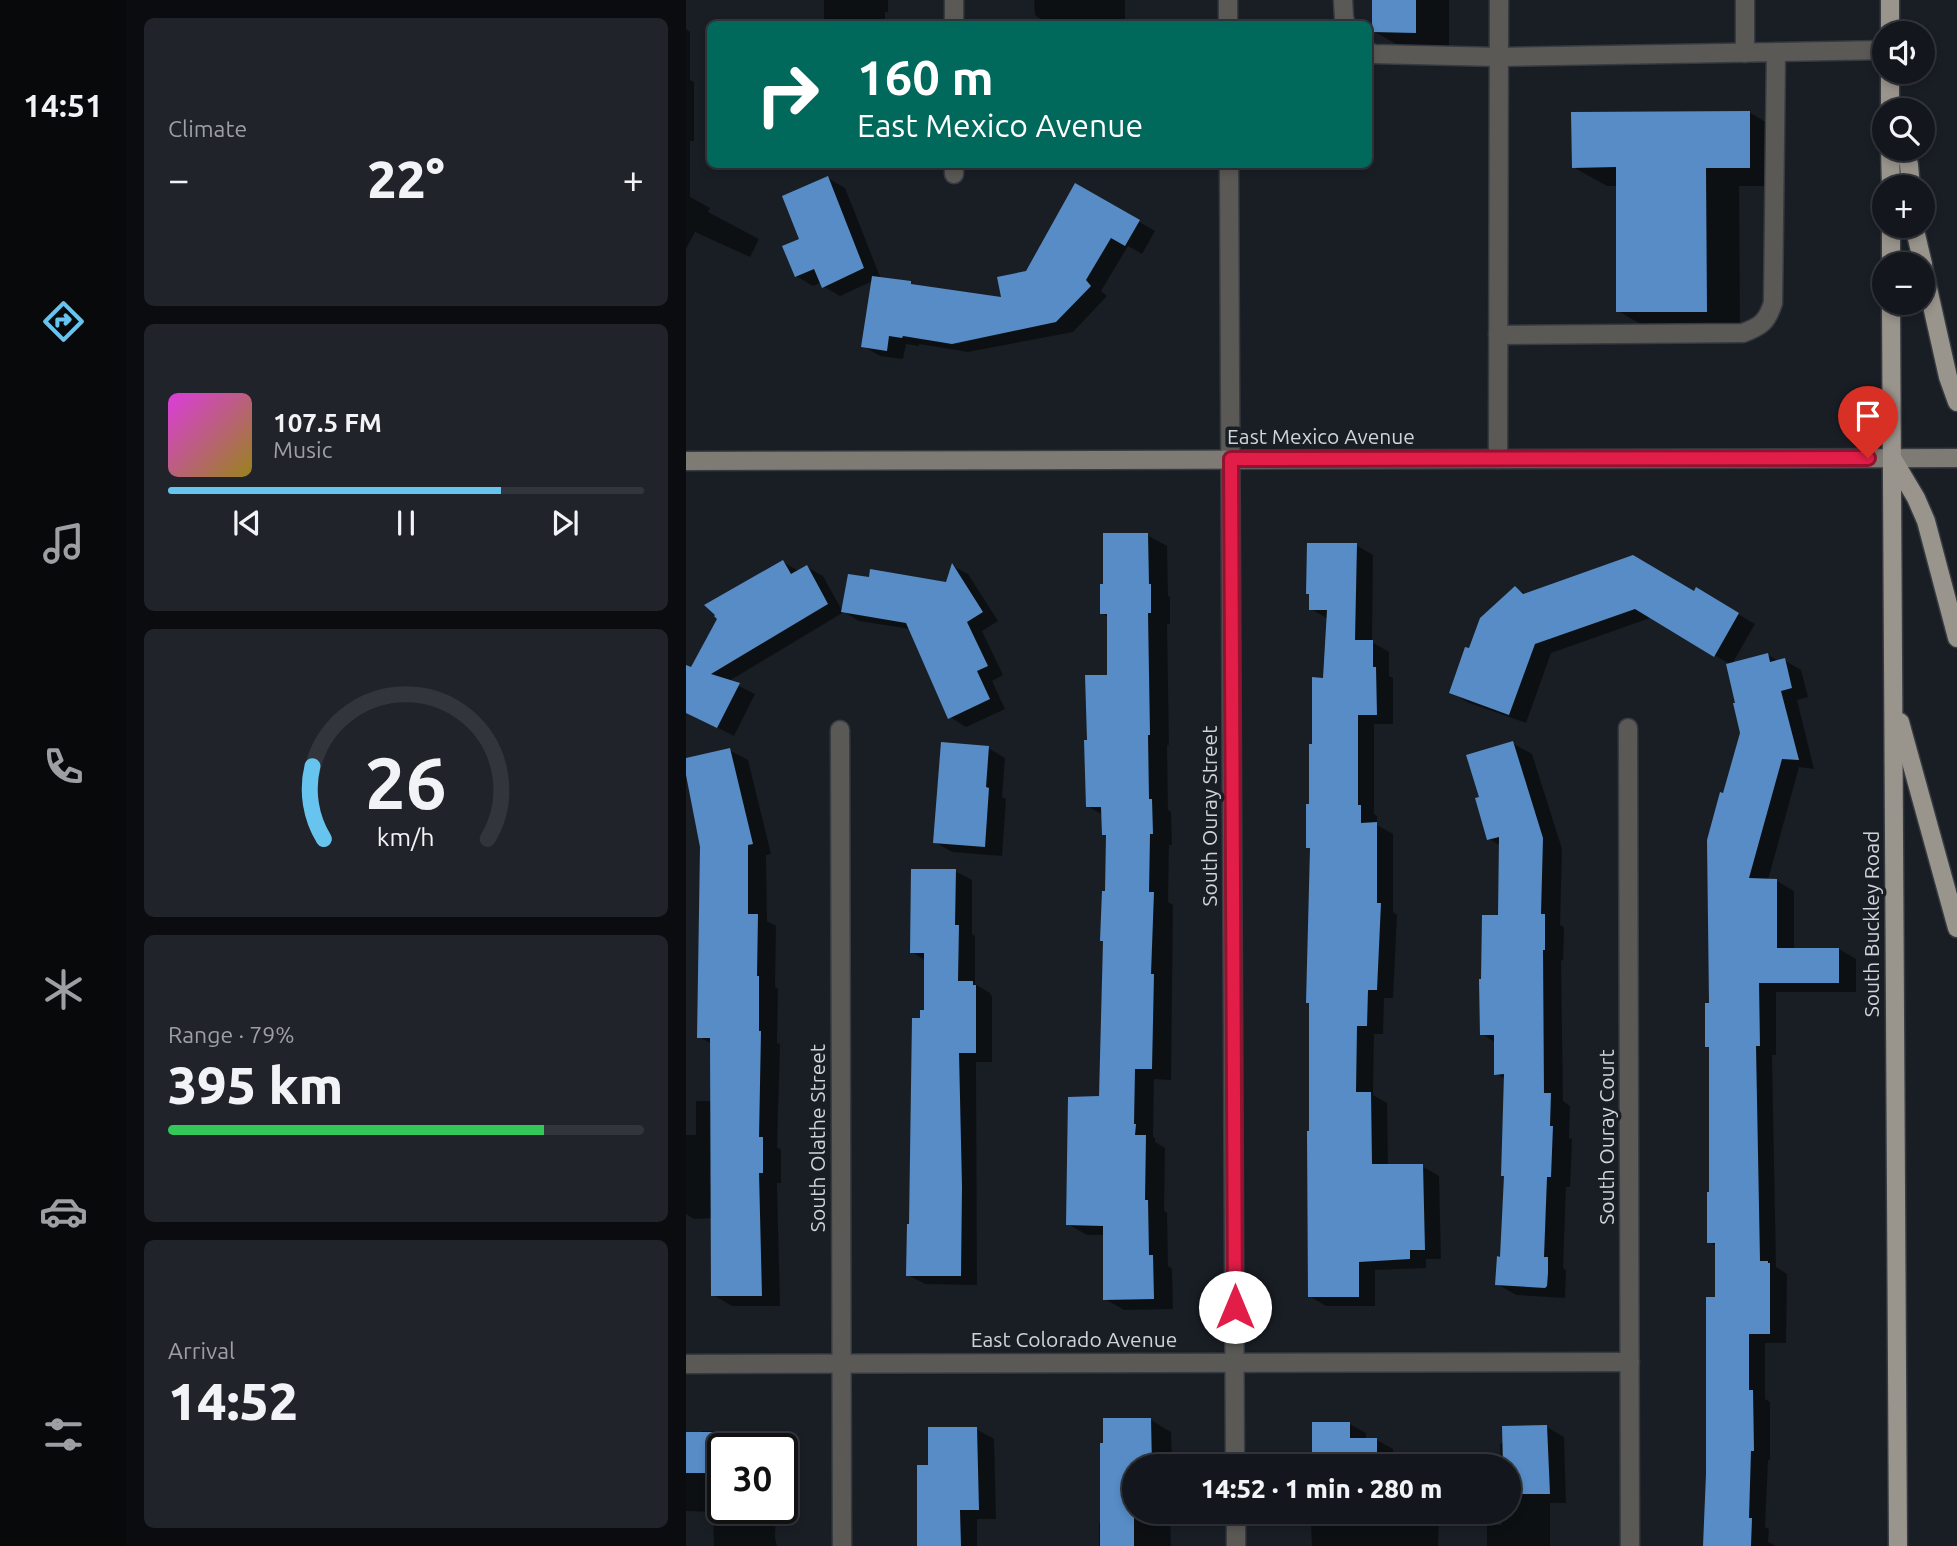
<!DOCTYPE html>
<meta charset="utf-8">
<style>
:root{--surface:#13161c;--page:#202329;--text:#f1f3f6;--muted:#9d9fa3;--line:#32353b;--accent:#67c4ef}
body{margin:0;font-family:Ubuntu,sans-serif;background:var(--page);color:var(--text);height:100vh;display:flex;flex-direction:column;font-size:26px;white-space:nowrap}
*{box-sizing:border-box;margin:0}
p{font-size:23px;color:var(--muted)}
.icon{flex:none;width:38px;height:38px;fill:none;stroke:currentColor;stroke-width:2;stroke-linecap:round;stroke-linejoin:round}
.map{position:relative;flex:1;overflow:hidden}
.sheet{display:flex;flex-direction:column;gap:18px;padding:18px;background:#0a0c0f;width:560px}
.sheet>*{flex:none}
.top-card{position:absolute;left:21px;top:21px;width:665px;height:147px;border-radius:10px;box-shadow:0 4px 10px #0003,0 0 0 2px var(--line);background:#00695c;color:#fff;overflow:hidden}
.controls{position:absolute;left:1186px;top:21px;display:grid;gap:14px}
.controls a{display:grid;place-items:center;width:63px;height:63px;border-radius:50%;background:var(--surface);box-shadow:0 4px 10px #0003,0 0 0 2px var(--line);font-size:35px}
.speed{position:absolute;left:21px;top:1433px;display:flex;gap:14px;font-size:35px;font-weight:700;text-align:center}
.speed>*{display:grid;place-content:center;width:91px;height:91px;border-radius:50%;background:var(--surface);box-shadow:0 4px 10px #0003,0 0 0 2px var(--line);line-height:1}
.speed .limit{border:4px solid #111;border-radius:10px;background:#fff;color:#111}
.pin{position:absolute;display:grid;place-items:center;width:60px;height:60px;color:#fff;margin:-72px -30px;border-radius:50% 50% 50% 0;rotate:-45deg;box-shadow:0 0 7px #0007}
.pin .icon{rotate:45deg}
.me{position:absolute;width:77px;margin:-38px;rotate:0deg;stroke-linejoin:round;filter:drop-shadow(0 0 5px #0008)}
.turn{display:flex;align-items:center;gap:24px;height:147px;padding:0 35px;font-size:32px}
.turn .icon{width:91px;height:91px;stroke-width:2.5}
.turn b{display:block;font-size:49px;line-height:60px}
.big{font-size:52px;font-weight:800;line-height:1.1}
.sheet .tile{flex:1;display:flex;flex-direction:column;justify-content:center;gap:10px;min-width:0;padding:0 24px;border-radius:10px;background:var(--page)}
.sheet .dial{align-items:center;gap:0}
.dial svg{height:182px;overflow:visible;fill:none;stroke:var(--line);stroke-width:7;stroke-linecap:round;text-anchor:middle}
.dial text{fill:var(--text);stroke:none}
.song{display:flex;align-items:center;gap:21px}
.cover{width:84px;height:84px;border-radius:10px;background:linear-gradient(135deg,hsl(300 70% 55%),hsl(50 70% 35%))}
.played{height:7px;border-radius:4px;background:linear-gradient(90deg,var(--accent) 70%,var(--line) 70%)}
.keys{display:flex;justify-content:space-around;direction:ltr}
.heat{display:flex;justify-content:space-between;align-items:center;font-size:38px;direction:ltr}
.charge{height:10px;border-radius:5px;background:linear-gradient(90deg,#34c759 79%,var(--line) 0)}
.trip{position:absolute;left:436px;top:1454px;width:399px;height:70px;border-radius:35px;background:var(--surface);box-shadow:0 4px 10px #0003,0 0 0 2px var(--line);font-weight:800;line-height:70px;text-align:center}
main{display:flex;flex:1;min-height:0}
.tabs{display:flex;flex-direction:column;width:126px;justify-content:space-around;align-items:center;background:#08090b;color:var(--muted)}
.tabs .icon{width:49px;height:49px}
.tabs .active{color:var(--accent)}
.tabs b{font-size:32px;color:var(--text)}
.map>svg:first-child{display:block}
.shadow{fill:#0007}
.building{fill:#578cc6}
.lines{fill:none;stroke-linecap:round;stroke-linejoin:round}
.lane-casing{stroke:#363b42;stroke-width:21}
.street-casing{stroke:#363b42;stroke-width:21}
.secondary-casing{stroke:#363b42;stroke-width:21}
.primary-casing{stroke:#363b42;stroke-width:21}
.lane{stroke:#5b5955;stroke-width:18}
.street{stroke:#5b5955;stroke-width:18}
.secondary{stroke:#7e7a74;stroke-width:18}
.primary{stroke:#99948c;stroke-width:18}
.route-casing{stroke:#92132f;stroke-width:18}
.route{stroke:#e11d48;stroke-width:12}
.labels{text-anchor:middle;stroke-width:7;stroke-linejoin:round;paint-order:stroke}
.street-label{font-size:21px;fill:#d0d4d9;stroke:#191e25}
</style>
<main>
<nav class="tabs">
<b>14:51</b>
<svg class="icon active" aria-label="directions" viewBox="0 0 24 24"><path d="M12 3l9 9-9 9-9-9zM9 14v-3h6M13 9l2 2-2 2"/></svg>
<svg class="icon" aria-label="music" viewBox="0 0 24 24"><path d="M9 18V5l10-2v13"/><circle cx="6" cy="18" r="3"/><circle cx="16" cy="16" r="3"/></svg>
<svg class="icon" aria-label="phone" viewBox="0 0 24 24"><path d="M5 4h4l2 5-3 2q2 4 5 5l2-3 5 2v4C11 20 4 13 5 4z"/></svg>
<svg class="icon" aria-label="climate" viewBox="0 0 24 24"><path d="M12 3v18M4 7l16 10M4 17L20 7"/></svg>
<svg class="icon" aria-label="car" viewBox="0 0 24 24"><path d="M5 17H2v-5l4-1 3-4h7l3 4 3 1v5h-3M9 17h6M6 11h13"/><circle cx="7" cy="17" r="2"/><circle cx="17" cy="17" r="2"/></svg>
<svg class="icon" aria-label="filters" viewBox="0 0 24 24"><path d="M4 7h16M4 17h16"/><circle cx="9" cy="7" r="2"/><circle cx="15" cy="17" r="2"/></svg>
</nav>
<section class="sheet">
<div class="tile"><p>Climate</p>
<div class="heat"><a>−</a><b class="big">22°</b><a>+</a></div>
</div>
<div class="tile">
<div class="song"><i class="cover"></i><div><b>107.5 FM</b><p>Music</p></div></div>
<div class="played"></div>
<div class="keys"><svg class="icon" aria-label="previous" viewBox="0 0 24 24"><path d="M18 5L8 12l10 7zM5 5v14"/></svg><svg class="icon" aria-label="pause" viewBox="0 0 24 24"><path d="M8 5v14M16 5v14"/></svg><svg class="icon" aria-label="next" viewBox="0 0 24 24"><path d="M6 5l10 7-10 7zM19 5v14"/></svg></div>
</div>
<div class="tile dial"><svg viewBox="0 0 100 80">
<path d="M14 69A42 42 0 1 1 86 69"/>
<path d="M14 69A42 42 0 0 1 9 37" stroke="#67c4ef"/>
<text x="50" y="56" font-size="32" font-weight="700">26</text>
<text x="50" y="72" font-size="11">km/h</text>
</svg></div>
<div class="tile"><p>Range · 79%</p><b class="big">395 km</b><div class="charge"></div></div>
<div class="tile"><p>Arrival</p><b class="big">14:52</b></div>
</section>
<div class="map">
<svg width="1271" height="1546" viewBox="0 0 1271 1546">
<rect width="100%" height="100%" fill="#191e25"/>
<g class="shadow">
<path d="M138 0H202V12H199V24H138Z"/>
<path d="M348 0H439V21L423 22V24H361L349 15Z"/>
<path d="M687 0H763V51L721 50 687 31Z"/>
<path d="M0 29 4 32V80L8 82V141H4V197L24 208 22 212 73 239 64 257 9 232 0 249Z"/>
<path d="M1063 112 1096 132V186H1053L1054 330H965L932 311 931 186H921L887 167Z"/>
<path d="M142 178 159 188 195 279 224 283 230 286 317 299 341 273 390 185 469 231 456 254 442 246 415 291 421 296 387 332 282 352 233 344V346L220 344 217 359 194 356 177 346 187 281 154 296 137 286 136 282 127 286 110 276 116 240Z"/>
<path d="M461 535 481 546 482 596 484 597V624H481L483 745H481L482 810 485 812 486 845H483L482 902 487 905 485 1080 468 1079 467 1137 469 1138V1142L479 1148 478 1211 481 1213 482 1266 486 1269 487 1309 438 1310 419 1299V1235H401L382 1224 415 1098 422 837 417 834V815L401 806 402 742 423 677 422 617 416 613Z"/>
<path d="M670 545 687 555 686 642 703 652V676L707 678V724H688V814L691 816V825L707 834V912L711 915 707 998H698L697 1034H688L687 1095 701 1103 702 1166H736L753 1176 755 1259H740V1268L689 1270V1306H640L623 1296 626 849 622 847 639 679 642 619 625 609Z"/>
<path d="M97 562 113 571 121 567 137 576 157 612 261 584 267 566 282 574 312 621 296 631 317 675 306 681 319 709 280 727 264 717 224 629 173 621 158 612 43 681 69 694 48 736 0 712V682Z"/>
<path d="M829 588 840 594 1009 593 1011 590 1069 624 1046 664 1082 655 1092 661 1098 660 1115 670 1122 697 1111 700 1128 769 1113 767 1082 880 1091 881 1108 891V949H1153L1170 959V992H1090V1055H1086L1090 1267 1101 1274 1100 1343H1079V1399L1084 1402V1460H1082L1079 1527 1083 1529 1082 1542 1090 1546H1019L1030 1299V1246L1023 1242 1025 1193V1048L1021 1046 1038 795 1056 733 1052 704 1042 663 987 631 967 617 865 653 840 723 781 702 765 692 784 650Z"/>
<path d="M826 743 846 754 876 849 874 925 878 927 877 961 875 960 877 1101 884 1106 883 1138 886 1139 884 1187H880L877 1268 880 1270 879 1298 830 1295 811 1284 815 1259 819 1176 820 1079 810 1074V1043L796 1034 814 917 815 846 803 839 796 798Z"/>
<path d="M302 748 319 758 316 797 320 799 316 856 266 852 249 842Z"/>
<path d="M43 750 62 760 85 854 80 855 81 921 90 926 89 987 92 989 91 1043 94 1044 91 1147 95 1150V1183H91L94 1306H46L27 1295 26 1218 8 1219 0 1214V1135H10V1101H26V1044L13 1037 16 847 0 768V760Z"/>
<path d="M269 871 286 880V934L289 936V984L304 993 306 997V1062H290L291 1285 239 1284 222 1275 236 1019 240 1011V961L226 952Z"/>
<path d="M465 1420 485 1432 486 1466H448V1512H489V1517H484L485 1546H413V1523H416Z"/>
<path d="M627 1424H664L680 1433V1440H691L707 1449V1466H627Z"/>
<path d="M861 1427 878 1437 880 1503H864V1546H801V1525H816L815 1512H822V1466H815L814 1444Z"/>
<path d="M290 1429 308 1439 310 1519H291V1546H232L244 1466Z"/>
<path d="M15 1431H61L78 1441V1449H37V1508H90L89 1538 91 1546H28L27 1512 0 1511V1434H15Z"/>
<path d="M627 1512H753L752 1546H626L625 1525H627Z"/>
</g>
<g class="building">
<path d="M686 0H730V33L686 32Z"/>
<path d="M1064 111V168H1020L1021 312H930V167L886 168 885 112Z"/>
<path d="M142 176 178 268 136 288 128 269 109 277 96 246 113 239 96 196Z"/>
<path d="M389 183 454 220 439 246 425 238 400 280 405 286 370 322 266 344 217 336 216 338 203 336 201 351 175 347 186 276 225 281V284L315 297 311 277 340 271Z"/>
<path d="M417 533H462L463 584H465V613H462L464 735H462L463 799H466L467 834H464L463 892H468L465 974H468L466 1069H449L448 1124H450L449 1135H460L459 1200H462L463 1255H467L468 1299 417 1300V1226L380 1225 382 1097 413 1096 417 941H414L416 891H419L420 835H416L415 807H400L398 740H401L399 675H421V614H414V584H417Z"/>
<path d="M621 543H671L669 640H687V667H690L691 715H672V805H675V823L691 822V903H695L691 990H682L681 1026H671L670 1092H685L686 1164H737L739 1250H724V1259L673 1262V1297H622L621 1131H623V1003H620L624 848H620V804H623V744H626V677L637 678 641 610H623V594H620Z"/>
<path d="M947 555 1008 591 1010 587 1053 613 1028 657 949 609 849 644 823 715 763 693 779 647 783 648 794 618 829 586 837 594Z"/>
<path d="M97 560 105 574 121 565 142 604 25 674 54 683 31 728 0 713V665L5 667 31 619 28 616 29 615 18 605Z"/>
<path d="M266 563 297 612 281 622 302 666 291 671 304 699 262 719 220 623 155 612 162 574 183 577 184 569 260 582Z"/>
<path d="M1082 653 1084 662 1099 658 1106 688 1095 691 1113 760 1096 759 1063 878 1091 879V948H1153V983H1073L1074 1046H1070L1074 1261H1082V1263H1084V1334H1063V1390H1067L1068 1451H1065L1063 1518H1066L1065 1546H1017L1020 1474V1297H1029V1243H1021V1192H1023V1047H1019V1003H1023L1021 840 1034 792 1037 793 1054 733 1047 703H1049L1040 664Z"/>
<path d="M827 741 857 838 855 914H859V950H857L858 1093H865L864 1126H867L865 1177H861L858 1257H862V1273L861 1286 859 1288 809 1285 811 1256 814 1257 818 1176H815L818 1074 808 1075V1035H794L793 979H795L796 915H812L813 837 801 840 789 798 793 797 780 755Z"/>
<path d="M255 742 303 746 300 787 303 788 299 847 247 843Z"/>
<path d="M44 748 67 844 62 845V914H72L71 976H73V1031H75L73 1137H77V1173H73L76 1296H25L24 1038H11L14 847 0 775V758Z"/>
<path d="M225 869H270L269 925H273L272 981H287V985H290V1053H273L276 1187 275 1276H220L221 1224H223L226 1018H234V1010H238V953H224Z"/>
<path d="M417 1418H465L466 1466H448V1546H414V1443H417Z"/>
<path d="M626 1422H664V1438H691V1466H626Z"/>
<path d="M861 1425 864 1494H822V1466H817L816 1426Z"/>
<path d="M242 1427H291L293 1510H274L275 1546H231V1465H242Z"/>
<rect x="0" y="1432" width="37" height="41"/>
</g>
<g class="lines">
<defs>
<g id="lane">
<path d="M657 0 658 18 660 24"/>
<path d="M682 51 687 54 813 57 1199 50"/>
<path d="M1059 53V0"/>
<path d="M812 335 1057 333C1076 326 1081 321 1087 303L1090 52"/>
<path d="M812 459 813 0"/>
</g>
<g id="street">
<path d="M268 0V24"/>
<path d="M542 0V24"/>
<path d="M268 164V174"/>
<path d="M543 164 549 1466"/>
<path d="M942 728 944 1546"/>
<path d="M154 730 156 1546"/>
<path d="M0 1364 944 1362"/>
<path d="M550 1512V1546"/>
</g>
<path id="secondary" d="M0 461 1271 458"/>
<g id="primary">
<path d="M1204 33V0"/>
<path d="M1204 72V110"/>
<path d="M1204 149 1205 187"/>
<path d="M1219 149 1223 165 1225 187"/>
<path d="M1205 226V264"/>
<path d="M1228 226 1237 264"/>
<path d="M1237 266 1262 377 1271 402"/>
<path d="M1205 303 1212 1546"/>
<path d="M1208 461 1230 498 1240 521 1271 638"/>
<path d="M1214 722 1271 928"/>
</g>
</defs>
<use href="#lane" class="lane-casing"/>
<use href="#street" class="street-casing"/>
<use href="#secondary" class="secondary-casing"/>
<use href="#primary" class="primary-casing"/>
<use href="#lane" class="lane"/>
<use href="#street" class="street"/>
<use href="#secondary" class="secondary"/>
<use href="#primary" class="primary"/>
</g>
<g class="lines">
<defs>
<path id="route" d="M549 1307 545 459 1182 458"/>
</defs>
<use href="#route" class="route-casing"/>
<use href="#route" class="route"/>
</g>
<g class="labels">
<g class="street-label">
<text x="635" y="444">East Mexico Avenue</text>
<text transform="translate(524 816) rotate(-90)" y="7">South Ouray Street</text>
<text transform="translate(1186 924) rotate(-90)" y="7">South Buckley Road</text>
<text transform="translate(921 1137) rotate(-90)" y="7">South Ouray Court</text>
<text transform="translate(132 1138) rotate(-90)" y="7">South Olathe Street</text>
<text x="388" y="1347">East Colorado Avenue</text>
</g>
</g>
</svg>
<div class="controls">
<a><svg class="icon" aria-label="sound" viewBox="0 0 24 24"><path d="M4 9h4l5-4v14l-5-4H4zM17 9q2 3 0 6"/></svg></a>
<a><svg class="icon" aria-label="search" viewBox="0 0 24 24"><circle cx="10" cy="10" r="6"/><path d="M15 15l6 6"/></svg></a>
<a>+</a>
<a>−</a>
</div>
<div class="speed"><div class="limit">30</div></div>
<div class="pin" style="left:1182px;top:458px;background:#d93025"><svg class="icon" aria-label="arrive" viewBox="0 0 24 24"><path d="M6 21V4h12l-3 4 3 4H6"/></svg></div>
<svg class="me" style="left:549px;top:1307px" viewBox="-20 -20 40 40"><circle r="19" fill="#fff"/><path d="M0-13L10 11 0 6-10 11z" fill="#e11d48"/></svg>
<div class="trip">14:52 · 1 min · 280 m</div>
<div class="top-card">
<div class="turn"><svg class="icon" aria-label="right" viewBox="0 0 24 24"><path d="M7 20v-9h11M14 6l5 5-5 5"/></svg><div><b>160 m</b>East Mexico Avenue</div></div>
</div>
</div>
</main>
